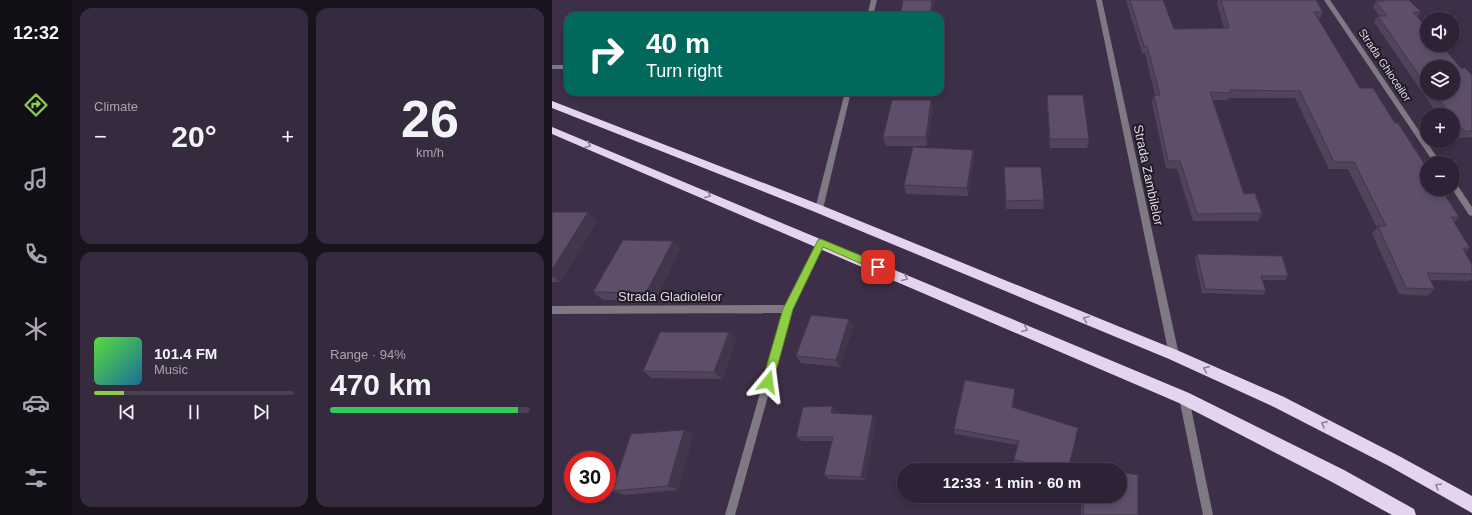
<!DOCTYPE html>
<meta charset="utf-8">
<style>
:root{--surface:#2e2336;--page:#362b3e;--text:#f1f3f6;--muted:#a7a4ad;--line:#494051;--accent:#8ece43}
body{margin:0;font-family:Arial,sans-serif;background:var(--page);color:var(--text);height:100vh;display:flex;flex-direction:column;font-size:15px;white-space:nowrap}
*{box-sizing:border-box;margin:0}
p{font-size:13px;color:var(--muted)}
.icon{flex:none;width:22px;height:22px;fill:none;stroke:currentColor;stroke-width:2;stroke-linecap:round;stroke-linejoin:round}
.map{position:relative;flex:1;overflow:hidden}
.sheet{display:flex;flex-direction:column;gap:8px;padding:8px;background:#19131e;width:480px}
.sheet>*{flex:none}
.guide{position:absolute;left:12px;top:12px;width:380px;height:84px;border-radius:12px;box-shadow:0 2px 6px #0003,0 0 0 1px var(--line);background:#00695c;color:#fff;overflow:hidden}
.controls{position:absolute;left:868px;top:12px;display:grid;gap:8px}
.controls a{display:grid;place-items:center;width:40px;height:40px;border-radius:50%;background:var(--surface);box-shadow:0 2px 6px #0003,0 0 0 1px var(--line);font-size:20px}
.speed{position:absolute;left:12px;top:451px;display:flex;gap:8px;font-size:20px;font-weight:700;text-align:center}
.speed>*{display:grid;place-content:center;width:52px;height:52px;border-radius:50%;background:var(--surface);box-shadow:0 2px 6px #0003,0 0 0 1px var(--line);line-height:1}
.speed .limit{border:6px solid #d22;background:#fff;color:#111}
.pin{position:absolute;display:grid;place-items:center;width:34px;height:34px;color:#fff;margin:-17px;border-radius:8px;box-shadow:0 2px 6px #0006}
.me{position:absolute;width:44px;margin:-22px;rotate:16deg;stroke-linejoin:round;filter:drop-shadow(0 0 3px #0008)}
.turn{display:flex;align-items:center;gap:14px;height:84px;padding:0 16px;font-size:18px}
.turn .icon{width:52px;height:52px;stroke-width:2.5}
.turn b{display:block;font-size:28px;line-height:34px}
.big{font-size:30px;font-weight:600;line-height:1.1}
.sheet .card{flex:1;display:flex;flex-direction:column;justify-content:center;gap:6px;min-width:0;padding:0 14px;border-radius:12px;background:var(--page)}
.sheet .dial{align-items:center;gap:0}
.dial b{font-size:52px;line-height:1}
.song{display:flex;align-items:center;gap:12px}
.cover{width:48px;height:48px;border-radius:6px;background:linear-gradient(135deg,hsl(110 70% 55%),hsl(200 70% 35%))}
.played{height:4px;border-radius:2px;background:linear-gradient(90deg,var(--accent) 15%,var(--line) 15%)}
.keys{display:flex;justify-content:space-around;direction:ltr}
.heat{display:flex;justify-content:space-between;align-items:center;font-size:22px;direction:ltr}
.charge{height:6px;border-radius:3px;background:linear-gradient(90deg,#34c759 94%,var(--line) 0)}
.sheet .tiles{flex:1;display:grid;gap:8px;grid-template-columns:repeat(2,1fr)}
.trip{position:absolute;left:345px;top:463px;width:230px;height:40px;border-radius:20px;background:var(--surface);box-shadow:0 2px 6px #0003,0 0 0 1px var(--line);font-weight:600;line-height:40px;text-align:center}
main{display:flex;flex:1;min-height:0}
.tabs{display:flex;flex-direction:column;width:72px;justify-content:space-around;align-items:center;background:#120e16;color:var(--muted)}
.tabs .icon{width:28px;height:28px}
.tabs .on{color:var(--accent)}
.tabs b{font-size:18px;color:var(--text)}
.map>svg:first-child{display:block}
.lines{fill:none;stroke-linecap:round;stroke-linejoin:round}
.street{fill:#7f7984;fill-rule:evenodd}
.highway{fill:#e5d4f0;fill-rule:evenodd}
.wall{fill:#51435a;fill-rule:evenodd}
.shaded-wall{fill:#42374a}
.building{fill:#5e4e69;stroke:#42374a}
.oneway{stroke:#8d8195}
.route{fill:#8ece43;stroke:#5c862c}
.labels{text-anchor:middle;stroke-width:4;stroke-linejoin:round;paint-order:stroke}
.far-street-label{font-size:11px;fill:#dfd6e6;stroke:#211b26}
.street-label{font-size:13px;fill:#dfd6e6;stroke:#211b26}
</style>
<main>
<nav class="tabs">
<b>12:32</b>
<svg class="icon on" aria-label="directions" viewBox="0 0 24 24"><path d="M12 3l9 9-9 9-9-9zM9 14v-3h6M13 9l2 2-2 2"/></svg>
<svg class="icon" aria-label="music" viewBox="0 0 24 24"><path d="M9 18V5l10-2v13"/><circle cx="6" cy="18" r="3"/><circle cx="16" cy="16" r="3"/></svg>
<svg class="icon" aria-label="phone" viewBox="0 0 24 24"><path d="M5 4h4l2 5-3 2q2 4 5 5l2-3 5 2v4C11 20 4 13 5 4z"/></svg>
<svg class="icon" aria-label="climate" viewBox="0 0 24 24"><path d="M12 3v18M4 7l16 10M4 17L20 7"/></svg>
<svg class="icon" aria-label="car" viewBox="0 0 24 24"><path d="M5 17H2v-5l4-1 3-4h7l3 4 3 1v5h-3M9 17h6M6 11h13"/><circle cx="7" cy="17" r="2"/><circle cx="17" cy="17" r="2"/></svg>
<svg class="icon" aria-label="filters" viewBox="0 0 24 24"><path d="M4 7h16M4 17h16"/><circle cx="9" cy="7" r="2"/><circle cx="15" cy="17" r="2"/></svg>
</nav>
<section class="sheet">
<div class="tiles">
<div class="card"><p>Climate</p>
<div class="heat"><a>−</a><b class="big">20°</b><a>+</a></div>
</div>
<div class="card dial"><b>26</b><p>km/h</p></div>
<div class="card">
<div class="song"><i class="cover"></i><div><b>101.4 FM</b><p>Music</p></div></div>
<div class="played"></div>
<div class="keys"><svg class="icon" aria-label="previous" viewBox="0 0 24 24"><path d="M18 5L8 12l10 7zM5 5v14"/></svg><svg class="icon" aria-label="pause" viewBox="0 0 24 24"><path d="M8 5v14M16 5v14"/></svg><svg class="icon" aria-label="next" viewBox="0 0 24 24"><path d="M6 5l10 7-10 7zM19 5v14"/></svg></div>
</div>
<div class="card"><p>Range · 94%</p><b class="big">470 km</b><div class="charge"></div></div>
</div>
</section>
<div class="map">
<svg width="920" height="515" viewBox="0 0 920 515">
<rect width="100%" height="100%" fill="#3e2f48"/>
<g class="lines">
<g class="street">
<path d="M319 0H325L321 16H315Z"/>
<path d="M544 0H550L627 355 625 358 622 359 619 358 617 355Z"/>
<path d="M772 0H778L889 163H882Z"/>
<rect x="0" y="65" width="16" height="4"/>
<path d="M293 92H299L271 209 267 212 263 209Z"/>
<path d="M901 182 904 183 920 207V216L917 215 900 189H901Z"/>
<path d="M269 240 272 241 273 243 240 309 183 515H173L231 313 0 314V306L234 305 266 241Z"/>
<path d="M632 393 635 395 637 398 661 515H651L627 398 629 395Z"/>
</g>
<g class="highway">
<path d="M0 101 271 206 627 351 732 397 847 456 920 496V513L837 466 722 407 617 359 263 212 0 108Z"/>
<path d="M0 127 637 393 792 470 862 509 864 515H840L780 482 627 403 0 134Z"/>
</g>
</g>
<g class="wall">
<path d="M574 0H611L622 29 672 28 665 4 666 0H764L771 12 767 20 808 88 843 123 907 217 902 222 918 248 913 252 920 265V279L917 281 879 280 883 289 875 296 847 294 820 233 825 228 796 169H777L743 98H677L676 100H661L692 194 710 213 706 221H641L625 169 614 168 600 103 602 95H603L593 53H590Z"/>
<path d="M823 0H857L869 12 865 17 909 68 920 75V137L907 138 901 130V115H889L884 108H881L822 22 826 16H827L821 7 824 1ZM875 67 901 93H875Z"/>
<path d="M495 95 537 139 535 148H498L495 104Z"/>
<path d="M379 100 381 110 375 146H334L331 137Z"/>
<path d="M421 150 422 159 416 196 354 194 352 185Z"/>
<path d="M452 167 492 200 491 209H454Z"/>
<path d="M0 212 45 221 8 282H0Z"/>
<path d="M121 241 128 249 103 301 51 300 41 292Z"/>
<path d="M645 254 736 276 733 280H711L714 291 711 295 650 293 643 259Z"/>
<path d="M297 319 301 326 288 367 249 363 244 356Z"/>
<path d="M184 340 170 379 100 378 91 371Z"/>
<path d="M463 395 461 407 516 470H481L462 464V459L466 445 403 434 402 429Z"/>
<path d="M280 406 284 411V414L324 420 313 480 277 479 272 475 280 441H250L244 437Z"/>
<path d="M132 430 141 435 126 490 72 495 60 491Z"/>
<path d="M530 496H568L586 515H529Z"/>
</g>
<g class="shaded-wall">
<path d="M380 0H383L380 16H378Z"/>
<path d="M379 100 381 110 375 146 374 137Z"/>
<path d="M421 150 422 159 416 196 415 188Z"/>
<path d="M36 212 45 221 8 282 0 276V270Z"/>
<path d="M121 241 128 249 103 301 94 293Z"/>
<path d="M297 319 301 326 288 367 284 360Z"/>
<path d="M177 332 184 340 170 379 162 372Z"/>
<path d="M463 389V395L460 413V407Z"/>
<path d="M280 406 284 411 283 418 279 413Z"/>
<path d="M321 415 324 420 313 480 309 477Z"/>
<path d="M132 430 141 435 126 490 116 486Z"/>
</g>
<g class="building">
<path d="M351 0H380L378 16H348Z"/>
<path d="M578 0H611L622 29 677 28 669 0H764L771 12H762L808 88H821L843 123H846L875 168V189H889L907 217H899L918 248H911L920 265V274L875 273 883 289 854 288 826 226H834L802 162H782L748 91 678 90 679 93 658 92 692 194 703 193 710 213 645 214 628 161H616L602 95H608L595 46H592Z"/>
<path d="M832 0H857L869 12H861L875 28V45H889L909 68H913L920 75V131H912L901 117V115H899L889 102H886L879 93H901V67H875V87L826 16H835L824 1H833Z"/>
<path d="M495 95H531L537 139H498Z"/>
<path d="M340 100H379L374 137H331Z"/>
<path d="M361 147 421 150 415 188 352 185Z"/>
<path d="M452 167H489L492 200 454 201Z"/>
<path d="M0 212H36L0 270Z"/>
<path d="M71 240 121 241 94 293 41 292Z"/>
<path d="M645 254 730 256 736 276H709L714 291 653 289Z"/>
<path d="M259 315 297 319 284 360 244 356Z"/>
<path d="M108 332H177L162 372 91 371Z"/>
<path d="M413 380 463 389 460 407 526 428 516 470H495L462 459 467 441 402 429Z"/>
<path d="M280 406 279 413 321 415 309 477 272 475 281 437H244L251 407Z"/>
<path d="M132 430 116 486 60 491 79 434Z"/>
<path d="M534 466 559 470H534Z"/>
<path d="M568 472 586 475V515H531L532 496H568Z"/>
</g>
<defs><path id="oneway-chevron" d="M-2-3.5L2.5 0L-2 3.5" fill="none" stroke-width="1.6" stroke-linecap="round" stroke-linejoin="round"/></defs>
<g class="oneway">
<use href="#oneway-chevron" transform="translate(36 145) rotate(23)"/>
<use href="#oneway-chevron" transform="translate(156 195) rotate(23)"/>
<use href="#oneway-chevron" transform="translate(353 278) rotate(23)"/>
<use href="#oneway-chevron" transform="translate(534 319) rotate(-158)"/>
<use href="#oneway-chevron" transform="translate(473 329) rotate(23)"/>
<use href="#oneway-chevron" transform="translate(654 369) rotate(-156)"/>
<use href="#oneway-chevron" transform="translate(772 424) rotate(-153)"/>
<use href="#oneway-chevron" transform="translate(886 486) rotate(-150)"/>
</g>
<path class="route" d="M269 239 329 264 331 267 329 270 326 271 271 247 241 309 221 382 219 386 216 388 212 386 210 382 231 309 266 240Z"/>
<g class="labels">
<g class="far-street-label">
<text transform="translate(833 65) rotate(56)" y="4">Strada Ghioceilor</text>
</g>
<g class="street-label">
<text transform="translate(597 175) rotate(78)" y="5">Strada Zambilelor</text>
<text x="118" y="301">Strada Gladiolelor</text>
</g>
</g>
</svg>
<div class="controls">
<a><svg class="icon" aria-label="sound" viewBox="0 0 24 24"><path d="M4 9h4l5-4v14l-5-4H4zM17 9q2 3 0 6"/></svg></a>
<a><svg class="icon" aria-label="layers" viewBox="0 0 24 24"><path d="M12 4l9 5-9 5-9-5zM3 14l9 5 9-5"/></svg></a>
<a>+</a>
<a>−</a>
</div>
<div class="speed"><div class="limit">30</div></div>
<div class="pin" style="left:326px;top:267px;background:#d93025"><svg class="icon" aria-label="arrive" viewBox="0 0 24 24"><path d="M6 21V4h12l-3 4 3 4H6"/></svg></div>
<svg class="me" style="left:216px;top:382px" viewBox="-20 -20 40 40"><path d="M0-17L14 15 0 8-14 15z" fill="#8ece43" stroke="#fff" stroke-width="4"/></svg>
<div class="trip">12:33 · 1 min · 60 m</div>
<div class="guide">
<div class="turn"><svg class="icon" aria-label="right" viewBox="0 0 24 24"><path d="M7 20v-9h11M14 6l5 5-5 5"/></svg><div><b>40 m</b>Turn right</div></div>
</div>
</div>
</main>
